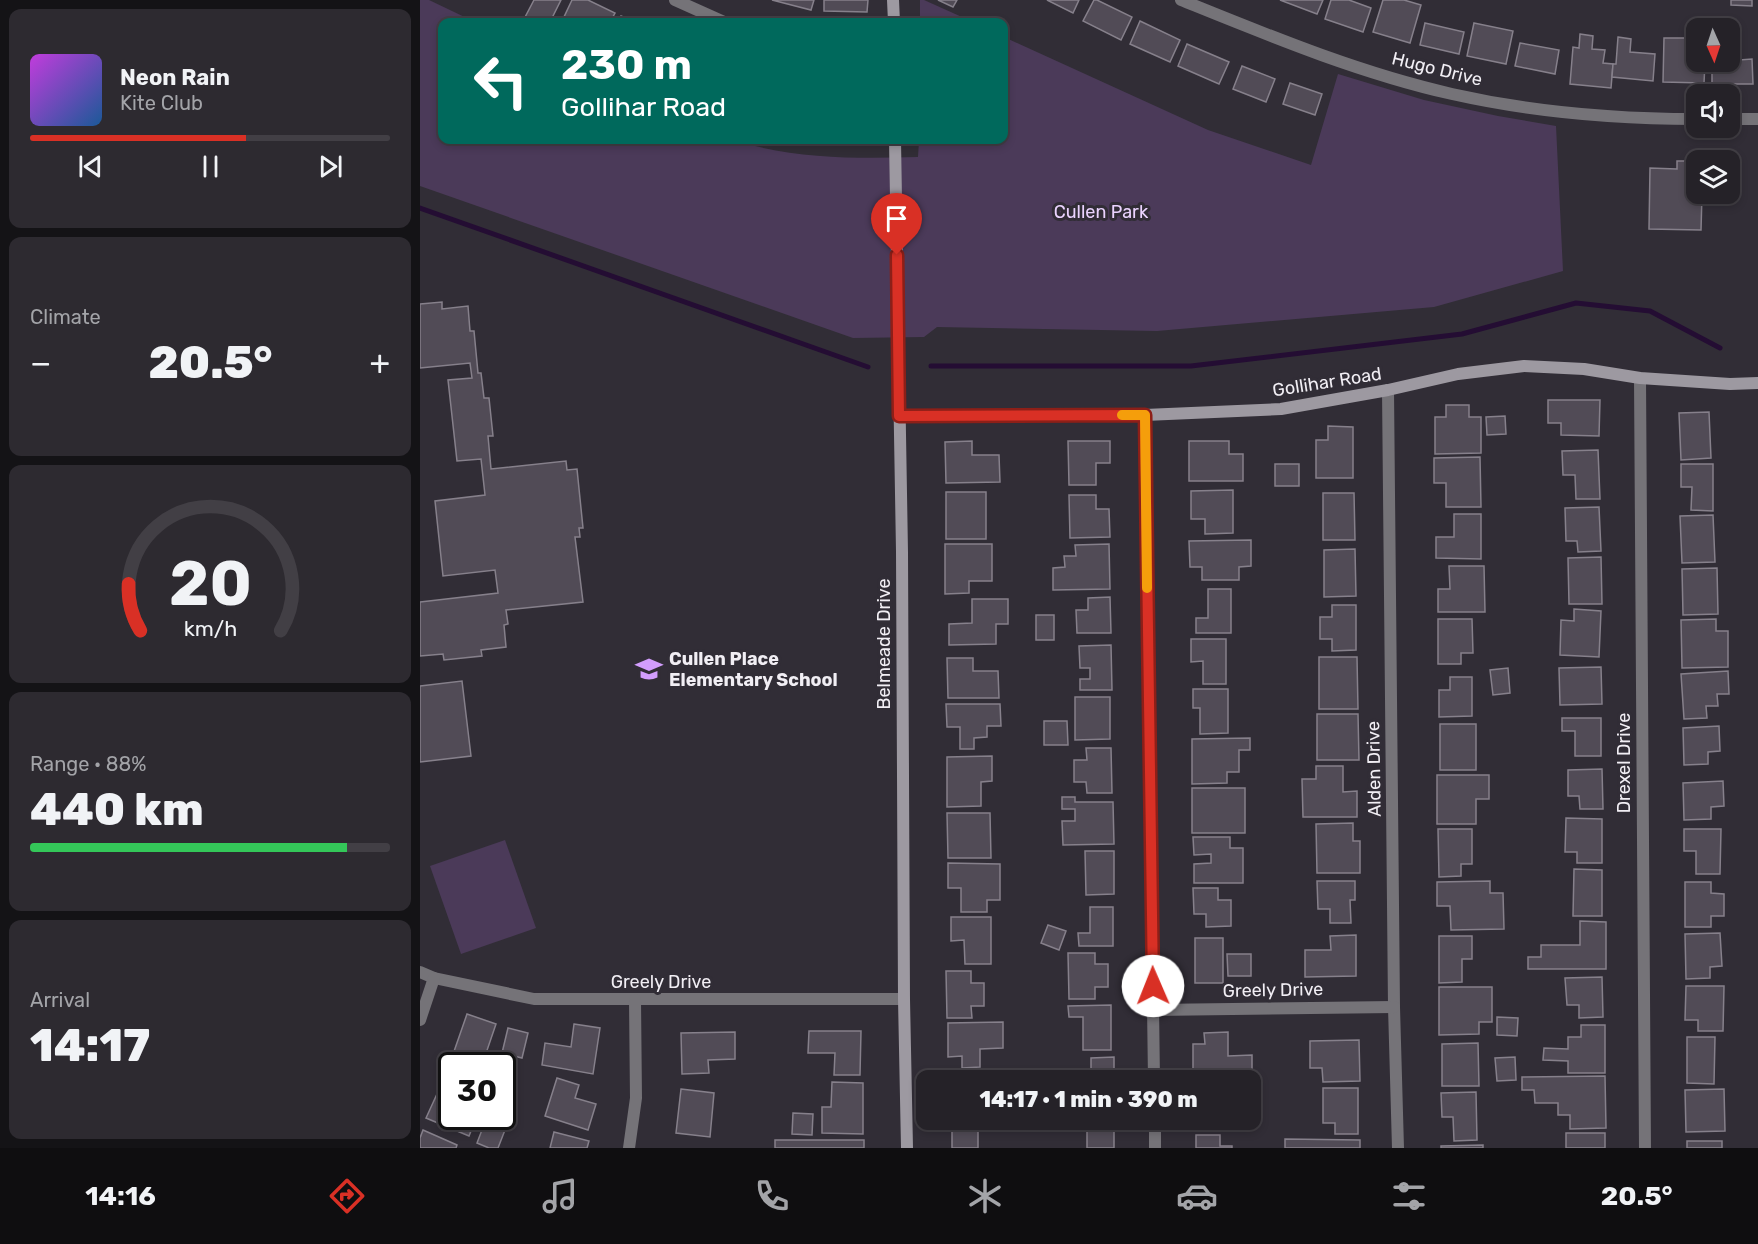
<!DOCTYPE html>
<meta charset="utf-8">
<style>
:root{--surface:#252228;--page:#2d2a30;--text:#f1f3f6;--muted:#a3a4a8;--line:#423f45;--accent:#d93025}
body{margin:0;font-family:Rubik,sans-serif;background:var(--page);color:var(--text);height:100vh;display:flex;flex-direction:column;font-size:22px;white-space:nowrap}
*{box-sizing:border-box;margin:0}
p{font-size:20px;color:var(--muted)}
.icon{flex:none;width:33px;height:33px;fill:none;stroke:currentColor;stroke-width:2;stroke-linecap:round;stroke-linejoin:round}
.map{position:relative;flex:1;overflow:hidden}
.panel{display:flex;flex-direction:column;gap:9px;padding:9px;background:#141316;width:420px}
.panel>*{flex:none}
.guide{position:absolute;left:18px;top:18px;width:570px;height:126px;border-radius:12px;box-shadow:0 3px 9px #0003,0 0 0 2px var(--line);background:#00695c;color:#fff;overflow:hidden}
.needle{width:39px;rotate:177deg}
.fabs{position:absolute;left:1266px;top:18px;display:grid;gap:12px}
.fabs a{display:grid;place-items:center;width:54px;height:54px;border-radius:12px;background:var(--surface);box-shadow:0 3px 9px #0003,0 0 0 2px var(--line);font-size:30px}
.speed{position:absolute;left:18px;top:1052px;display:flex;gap:12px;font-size:30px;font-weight:700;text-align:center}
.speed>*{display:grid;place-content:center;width:78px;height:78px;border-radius:50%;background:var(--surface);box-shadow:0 3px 9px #0003,0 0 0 2px var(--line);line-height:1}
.speed .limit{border:3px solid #111;border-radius:9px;background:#fff;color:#111}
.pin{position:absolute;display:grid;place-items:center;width:51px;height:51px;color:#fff;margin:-62px -26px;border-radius:50% 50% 50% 0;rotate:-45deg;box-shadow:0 0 6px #0007}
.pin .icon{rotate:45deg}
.me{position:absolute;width:66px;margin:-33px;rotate:359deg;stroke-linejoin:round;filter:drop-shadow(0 0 4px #0008)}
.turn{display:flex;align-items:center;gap:21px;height:126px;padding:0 24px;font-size:27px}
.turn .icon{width:78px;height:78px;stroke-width:2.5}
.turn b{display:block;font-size:42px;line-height:51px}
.big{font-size:45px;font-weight:800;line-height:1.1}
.panel .tile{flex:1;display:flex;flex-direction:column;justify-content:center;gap:9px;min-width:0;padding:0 21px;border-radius:12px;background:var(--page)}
.panel .dial{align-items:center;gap:0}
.dial svg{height:156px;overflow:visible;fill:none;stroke:var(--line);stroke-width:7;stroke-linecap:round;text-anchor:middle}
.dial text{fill:var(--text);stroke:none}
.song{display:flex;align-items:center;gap:18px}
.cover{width:72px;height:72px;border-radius:9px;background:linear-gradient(135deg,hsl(290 70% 55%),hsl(210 70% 35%))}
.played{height:6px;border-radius:3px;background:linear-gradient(90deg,var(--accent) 60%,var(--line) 60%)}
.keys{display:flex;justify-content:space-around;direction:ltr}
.heat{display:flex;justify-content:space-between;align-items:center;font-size:33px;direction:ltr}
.charge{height:9px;border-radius:4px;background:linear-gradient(90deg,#34c759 88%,var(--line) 0)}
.trip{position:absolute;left:496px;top:1070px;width:345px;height:60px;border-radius:12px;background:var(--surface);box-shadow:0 3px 9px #0003,0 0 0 2px var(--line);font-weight:800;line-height:60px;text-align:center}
.dock{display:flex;height:96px;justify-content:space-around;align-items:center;background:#0f0e10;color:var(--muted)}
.dock .icon{width:42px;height:42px}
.dock .current{color:var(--accent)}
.dock b{font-size:27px;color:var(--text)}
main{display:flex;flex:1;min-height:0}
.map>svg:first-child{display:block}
.green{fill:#4b3a59}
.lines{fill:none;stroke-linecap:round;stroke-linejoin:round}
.stream{stroke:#240d33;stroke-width:5}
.building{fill:#514b56;stroke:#86808b;stroke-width:1.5}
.street{stroke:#757378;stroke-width:12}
.secondary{stroke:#9d99a1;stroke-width:12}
.route-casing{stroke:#8d1f18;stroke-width:15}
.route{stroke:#d93025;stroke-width:10}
.slow{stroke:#f59e0b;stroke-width:10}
.labels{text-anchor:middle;stroke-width:6;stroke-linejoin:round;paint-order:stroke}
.street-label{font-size:18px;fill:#f1eef4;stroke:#312d36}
.park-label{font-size:18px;fill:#ead3fe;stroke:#312d36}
.poi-label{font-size:18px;font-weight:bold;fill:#f1eef4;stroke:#312d36;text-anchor:start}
</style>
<main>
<section class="panel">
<div class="tile">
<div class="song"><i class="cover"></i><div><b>Neon Rain</b><p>Kite Club</p></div></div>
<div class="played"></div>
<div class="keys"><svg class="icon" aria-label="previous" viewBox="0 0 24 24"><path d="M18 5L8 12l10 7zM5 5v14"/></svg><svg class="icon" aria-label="pause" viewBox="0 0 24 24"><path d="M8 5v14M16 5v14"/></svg><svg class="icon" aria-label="next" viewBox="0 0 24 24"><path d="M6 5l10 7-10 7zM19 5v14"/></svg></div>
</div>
<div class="tile"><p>Climate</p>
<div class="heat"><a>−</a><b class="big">20.5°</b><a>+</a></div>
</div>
<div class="tile dial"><svg viewBox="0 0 100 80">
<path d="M14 69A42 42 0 1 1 86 69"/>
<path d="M14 69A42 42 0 0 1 8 45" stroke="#d93025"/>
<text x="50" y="56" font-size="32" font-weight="700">20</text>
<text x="50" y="72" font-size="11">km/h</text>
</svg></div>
<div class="tile"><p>Range · 88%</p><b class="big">440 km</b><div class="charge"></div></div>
<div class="tile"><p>Arrival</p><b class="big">14:17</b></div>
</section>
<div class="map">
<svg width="1338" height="1148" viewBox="0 0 1338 1148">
<rect width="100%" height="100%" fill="#312d36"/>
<g class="green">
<path d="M0 0H9L55 22H22V140H313C374 159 436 159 498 157L499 140H584V37L788 130 891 165 918 74 1004 100 1078 116 1136 126 1143 271 1014 307 737 331 517 327 504 337 433 338 0 186Z"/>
<path d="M500 0H504L553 22H500Z"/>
<path d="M85 840 116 928 41 954 10 866Z"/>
</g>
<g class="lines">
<g class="stream">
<path d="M0 208 448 367"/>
<path d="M511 366H771L1042 334 1156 303 1230 311 1300 348"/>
</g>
</g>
<g class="building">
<path d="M114 0H141L130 22 103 21Z"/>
<path d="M152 0H168L195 13 190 22H155L144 17Z"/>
<path d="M352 0H394L391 10Z"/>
<path d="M404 0H448L447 12 404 11Z"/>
<path d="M518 0H537L533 7Z"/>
<path d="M627 0H659L653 13Z"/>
<path d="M674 0H677L712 17 701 40 663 21Z"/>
<path d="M860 0H903L897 14Z"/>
<path d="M911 0H929L951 8 943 32 905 19Z"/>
<path d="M963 0H984L1001 5 990 43 953 32Z"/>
<path d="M1311 0H1332V6L1311 5Z"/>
<path d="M201 16 215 22H197Z"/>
<path d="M720 21 760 40 750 62 710 44Z"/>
<path d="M1005 23 1044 32 1039 54 1000 45Z"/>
<path d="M1054 23 1093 31 1086 64 1047 56Z"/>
<path d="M1160 34 1173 36 1172 49 1185 50 1183 63 1193 64 1191 88 1150 84 1153 47 1159 48Z"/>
<path d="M1198 37 1211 39 1210 52 1235 54 1233 81 1192 77 1193 64H1196Z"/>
<path d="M1244 38H1272L1271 50H1276V62H1285L1284 83 1243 82Z"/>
<path d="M1100 43 1139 50 1135 74 1095 66Z"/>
<path d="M767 44 809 62 799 84 758 66Z"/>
<path d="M1332 59 1333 84H1292V62Z"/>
<path d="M822 66 855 79 846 102 813 89Z"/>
<path d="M870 83 902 94 895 115 863 104Z"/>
<path d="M414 140H441V145L414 144Z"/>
<path d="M1257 161H1276V194H1282L1281 230 1229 229 1230 168 1257 169Z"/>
<path d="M22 302V309L48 306 50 331H54L58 373H61L64 398H69L73 436H68L71 469 146 461 147 470 157 469 163 528H159L160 537H155L163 602 86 610 88 624 84 625 86 647 61 650 62 656 24 660 23 654 0 656V602L78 593 75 570 23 576 15 501 65 495 61 459 37 461 28 380 52 378 50 363 0 368V304Z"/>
<path d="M1128 400H1180L1179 436 1141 435V423H1128Z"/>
<path d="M1026 405H1049V417H1061V453L1015 454V417H1026Z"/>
<path d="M1289 412 1291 458 1261 460 1259 413Z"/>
<path d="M1085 416 1086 434 1067 435 1066 417Z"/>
<path d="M908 426 933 427V478H896V440H908Z"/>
<path d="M552 441V455H579L580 482 526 483 525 442Z"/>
<path d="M648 441H690V463H676V485H649Z"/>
<path d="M769 441H809V454H823V481H769Z"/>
<path d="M1178 450 1180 499H1156L1155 475H1143L1142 451Z"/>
<path d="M1060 457 1061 507H1026V483H1014V458Z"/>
<rect x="855" y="464" width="24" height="22"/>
<path d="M1261 464H1293V511L1271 510 1272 487H1261Z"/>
<path d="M813 490V533L785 534V519H771V491Z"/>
<rect x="526" y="492" width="40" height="47"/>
<path d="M903 493H934L935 540H903Z"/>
<path d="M649 495H676V509H689L690 537 650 538Z"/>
<path d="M1179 507 1181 551 1158 552 1157 541H1146L1145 508Z"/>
<path d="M1034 514H1061V559L1016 558V537H1034Z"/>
<path d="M1293 515 1295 562 1262 563 1260 516Z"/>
<path d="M831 540V566L819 567V580H782V567H770L769 541Z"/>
<path d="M525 544H572V581H549V593L525 594Z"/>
<path d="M689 544 690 589 633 590V568L645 567 644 556H656L655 545Z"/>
<path d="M935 549 936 596 904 597V550Z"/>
<path d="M1181 557 1182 604H1149L1148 558Z"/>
<path d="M1029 566H1064L1065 612H1018V589H1030Z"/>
<path d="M1297 568 1298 614 1263 615 1262 569Z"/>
<path d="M788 589H811V633H776V618H788Z"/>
<path d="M690 597 691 633H657L656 610H668V598Z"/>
<path d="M552 599H588V624H576V644L529 645V624L552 623Z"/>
<path d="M912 605H936V650L912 651V639H900V617H912Z"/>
<path d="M1154 609 1181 611 1179 657 1140 655 1141 620 1154 621Z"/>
<rect x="616" y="615" width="18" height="25"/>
<path d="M1018 619H1052L1053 653H1041V664H1018Z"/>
<path d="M1296 619V631H1308V667L1262 668 1261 620Z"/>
<path d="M771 639H806V684H783V661L771 662Z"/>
<path d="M691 645 692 690H660V679H670V668H660L659 646Z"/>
<path d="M899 657H937L938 709H899Z"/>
<path d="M527 658H553V671H578L579 698H528Z"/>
<path d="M1181 667 1182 704 1140 705 1139 668Z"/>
<path d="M1088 668 1090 693 1073 695 1070 670Z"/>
<path d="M1308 671 1309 694H1297L1298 706H1286L1287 718 1264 719 1261 674Z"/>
<path d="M1030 677H1052V716L1019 717V690H1030Z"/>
<path d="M42 681 51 756 0 762V686Z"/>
<path d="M773 689H808V733L780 734V708H773Z"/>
<path d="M655 697H690V739L655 740Z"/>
<path d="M526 704H580L581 726H567V737L554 738V749H540V727H527Z"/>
<path d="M897 714H938L939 760H897Z"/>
<path d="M1142 718H1181V756H1155V731H1142Z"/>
<path d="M624 721H647L648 745H624Z"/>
<rect x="1020" y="724" width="36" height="46"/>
<path d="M1299 726 1300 751 1288 752V764L1264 765 1263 728Z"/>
<path d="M830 738V750H819V772H807V783L772 784V739Z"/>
<path d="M666 748H691L692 793H667L666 782H654V760H667Z"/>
<path d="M572 756V781L561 782V806L527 807V757Z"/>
<path d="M896 766H923V792L937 791V817H883L882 779H896Z"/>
<path d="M1182 769 1183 809H1160L1159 796H1148V770Z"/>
<path d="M1017 775H1069V799H1056V824H1017Z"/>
<path d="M1303 781 1304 806 1291 807V819L1264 820 1263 783Z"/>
<rect x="772" y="788" width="53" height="45"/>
<path d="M642 797H655V802H693L694 844 643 845 642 821H655V809H642Z"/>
<path d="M527 813H570L571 858H528Z"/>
<path d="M1146 818 1182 819V863H1157V852H1145Z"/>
<path d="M933 823V841H940V873H897L896 824Z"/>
<path d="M1018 829H1052V864H1041V876L1019 877Z"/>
<path d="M1264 829H1301L1300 874H1276V851H1264Z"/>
<path d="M773 837H810V848H823V883H774V864L791 863V854L774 855Z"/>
<path d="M665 851H694V894L666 895Z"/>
<path d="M528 863 580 864V900H567V912H541V888H528Z"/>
<path d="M1154 869 1182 870V916H1153Z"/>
<path d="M897 881H935V900H930L931 923H910V909H898Z"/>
<path d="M1070 881V893H1083L1084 929 1031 930 1030 906H1017V882Z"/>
<path d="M1265 882H1291V893L1304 894V916H1291V927H1265Z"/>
<path d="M773 888H798V900H811V926L786 927V914H774Z"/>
<path d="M670 907H693V946H659L658 933H670Z"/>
<path d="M531 917H571V964H545L544 940 531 941Z"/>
<path d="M1160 921 1186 922V969H1108V957H1121V945H1160Z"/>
<path d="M628 925 646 931 639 950 621 943Z"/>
<path d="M1300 933 1302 966 1290 967V978L1266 979 1265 934Z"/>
<path d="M936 935V976L885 977V950H911L910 936Z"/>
<path d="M1019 936H1052V959H1042V982L1019 983Z"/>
<rect x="775" y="938" width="28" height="45"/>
<path d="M648 953H675V964H688V987H675V999H649Z"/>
<path d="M807 954H831V976H808Z"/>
<path d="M526 971H551V983H564V1006H551L552 1018H527Z"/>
<path d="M1182 977 1183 1017 1159 1018V1005H1147L1145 978Z"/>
<path d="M1266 986H1304L1303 1031H1278V1020H1265Z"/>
<path d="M1019 987H1072V1022H1059V1034L1019 1035Z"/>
<path d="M691 1005V1050H663V1017H649L648 1006Z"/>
<path d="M47 1014 76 1024 62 1065H47L31 1060Z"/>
<path d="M1077 1017 1098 1018 1097 1036 1077 1035Z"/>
<path d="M583 1022V1048L560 1049V1067L542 1068V1056L528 1057V1023Z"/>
<path d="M154 1024 180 1028 173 1074 122 1065 125 1043 151 1047Z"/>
<path d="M1161 1025H1185V1073H1148V1061L1123 1060 1124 1048 1148 1049V1037H1161Z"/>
<path d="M88 1028 108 1033 102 1058 82 1053Z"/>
<path d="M389 1031H441L440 1075H414L415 1053H388Z"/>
<path d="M315 1032V1059L288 1060 289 1073 262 1074 261 1033Z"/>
<path d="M808 1032V1056L832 1055V1079L773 1080V1044H785L784 1033Z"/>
<path d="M1267 1037H1295L1294 1084 1267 1083Z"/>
<path d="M939 1040 940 1081 903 1082 902 1068H890V1041Z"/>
<path d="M1058 1043 1059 1086H1022V1044Z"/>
<path d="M694 1057V1080H648V1071H671V1058Z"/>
<path d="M1095 1057 1096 1080 1077 1081 1075 1058Z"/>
<path d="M1185 1076 1186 1128 1150 1129V1115H1138V1103H1115L1114 1090H1102V1077Z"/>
<path d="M137 1078 159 1085 155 1098 176 1104 168 1130 125 1116Z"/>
<rect x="532" y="1078" width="36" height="2"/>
<path d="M412 1082 443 1083V1134L402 1133V1107H411Z"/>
<path d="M903 1088H938V1134H915V1123H903Z"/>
<path d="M32 1089V1116H57L49 1136 6 1118 17 1094 27 1098Z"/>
<path d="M261 1089 294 1093 290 1137 256 1133Z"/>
<path d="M1304 1089 1305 1131 1266 1132 1265 1090Z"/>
<path d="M1056 1092 1057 1140 1034 1141 1033 1117H1022L1021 1093Z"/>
<path d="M373 1113 393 1114 392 1135 372 1134Z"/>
<path d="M532 1119H568V1124L532 1125Z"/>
<rect x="667" y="1119" width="27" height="29"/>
<path d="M781 1119H818V1128L781 1129Z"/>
<path d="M65 1122 85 1130 78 1148H69L57 1143Z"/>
<path d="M3 1130 37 1145 36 1148H0V1138Z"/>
<path d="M558 1130V1148H532V1131Z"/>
<path d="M134 1132 169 1141 167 1148H130Z"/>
<rect x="1146" y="1133" width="39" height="15"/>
<path d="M776 1135H800V1146H812V1148H776Z"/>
<path d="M865 1139 940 1140V1148H865Z"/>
<rect x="355" y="1140" width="89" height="8"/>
<rect x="1267" y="1141" width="35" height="7"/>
<path d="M1063 1145V1148H1021V1146Z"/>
</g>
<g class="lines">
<g class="street">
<path d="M255 0 304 22"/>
<path d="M761 0C850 36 939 73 1032 94 1112 112 1195 119 1276 119"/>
<path d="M1310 119H1338"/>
<path d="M1220 378 1225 1148"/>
<path d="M968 390 974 1007 978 1148"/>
<path d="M725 415 734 1080"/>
<path d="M0 972 14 978 114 999H484"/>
<path d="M733 1010 974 1007"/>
<path d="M0 1020 14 978"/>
<path d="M735 1119V1148"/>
<path d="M209 1148 216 1098 215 1000"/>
</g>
<g class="secondary">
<path d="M473 0 474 22"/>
<path d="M475 140 482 552 484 999 487 1148"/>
<path d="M479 416 725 415 861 409 968 390 1038 374 1104 366 1164 369 1220 378 1310 384 1338 383"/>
</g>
</g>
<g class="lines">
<defs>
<path id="route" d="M477 255 479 416 725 415 733 986"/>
</defs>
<use href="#route" class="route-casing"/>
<use href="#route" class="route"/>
<path class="slow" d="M702 415H725L727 588"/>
</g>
<defs>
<symbol id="school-bare" viewBox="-9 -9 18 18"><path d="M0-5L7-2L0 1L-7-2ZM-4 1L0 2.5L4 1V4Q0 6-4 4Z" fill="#d29dfd" stroke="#312d36" stroke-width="2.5" paint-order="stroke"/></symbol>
</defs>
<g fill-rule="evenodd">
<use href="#school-bare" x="210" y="650" width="38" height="38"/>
</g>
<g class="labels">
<g class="street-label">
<text transform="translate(1017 69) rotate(14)" y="6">Hugo Drive</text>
<text transform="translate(907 382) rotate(-9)" y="6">Gollihar Road</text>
<text transform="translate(464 644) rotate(-90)" y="6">Belmeade Drive</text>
<text transform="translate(1204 763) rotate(-90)" y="6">Drexel Drive</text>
<text transform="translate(954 769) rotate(-91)" y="6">Alden Drive</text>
<text x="241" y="988">Greely Drive</text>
<text transform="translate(853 990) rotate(-1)" y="6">Greely Drive</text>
</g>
<g class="park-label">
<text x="681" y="218">Cullen Park</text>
</g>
<g class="poi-label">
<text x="249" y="665">Cullen Place<tspan x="249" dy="21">Elementary School</tspan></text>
</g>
</g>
</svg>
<div class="fabs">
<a><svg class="needle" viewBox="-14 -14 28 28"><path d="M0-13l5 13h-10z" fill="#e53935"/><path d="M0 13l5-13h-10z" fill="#a3a4a8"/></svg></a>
<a><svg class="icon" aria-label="sound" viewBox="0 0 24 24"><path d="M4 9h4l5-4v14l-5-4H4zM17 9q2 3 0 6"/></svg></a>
<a><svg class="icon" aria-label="layers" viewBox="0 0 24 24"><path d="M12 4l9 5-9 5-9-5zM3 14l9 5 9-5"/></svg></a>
</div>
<div class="speed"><div class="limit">30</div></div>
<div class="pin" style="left:477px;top:255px;background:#d93025"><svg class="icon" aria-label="arrive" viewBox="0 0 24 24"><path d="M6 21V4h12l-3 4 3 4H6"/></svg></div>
<svg class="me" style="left:733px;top:986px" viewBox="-20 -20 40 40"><circle r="19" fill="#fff"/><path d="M0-13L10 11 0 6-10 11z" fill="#d93025"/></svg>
<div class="trip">14:17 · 1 min · 390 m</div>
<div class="guide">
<div class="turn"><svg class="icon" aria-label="left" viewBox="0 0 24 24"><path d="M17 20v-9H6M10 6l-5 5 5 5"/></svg><div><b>230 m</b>Gollihar Road</div></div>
</div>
</div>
</main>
<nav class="dock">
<b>14:16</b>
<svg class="icon current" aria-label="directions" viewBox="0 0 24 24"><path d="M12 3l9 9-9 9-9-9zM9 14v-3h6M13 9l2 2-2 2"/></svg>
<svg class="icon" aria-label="music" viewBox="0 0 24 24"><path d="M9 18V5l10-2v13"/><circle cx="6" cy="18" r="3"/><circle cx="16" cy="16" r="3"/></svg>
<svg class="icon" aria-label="phone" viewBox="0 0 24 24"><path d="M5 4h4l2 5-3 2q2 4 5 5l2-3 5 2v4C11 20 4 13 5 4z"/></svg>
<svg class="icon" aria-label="climate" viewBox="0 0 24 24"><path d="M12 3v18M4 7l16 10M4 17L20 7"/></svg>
<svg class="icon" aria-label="car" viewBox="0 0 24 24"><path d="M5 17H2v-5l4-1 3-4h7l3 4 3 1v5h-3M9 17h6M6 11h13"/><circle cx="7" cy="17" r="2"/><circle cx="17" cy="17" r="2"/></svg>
<svg class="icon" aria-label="filters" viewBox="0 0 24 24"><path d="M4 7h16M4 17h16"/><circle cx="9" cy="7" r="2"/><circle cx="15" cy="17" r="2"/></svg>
<b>20.5°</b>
</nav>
